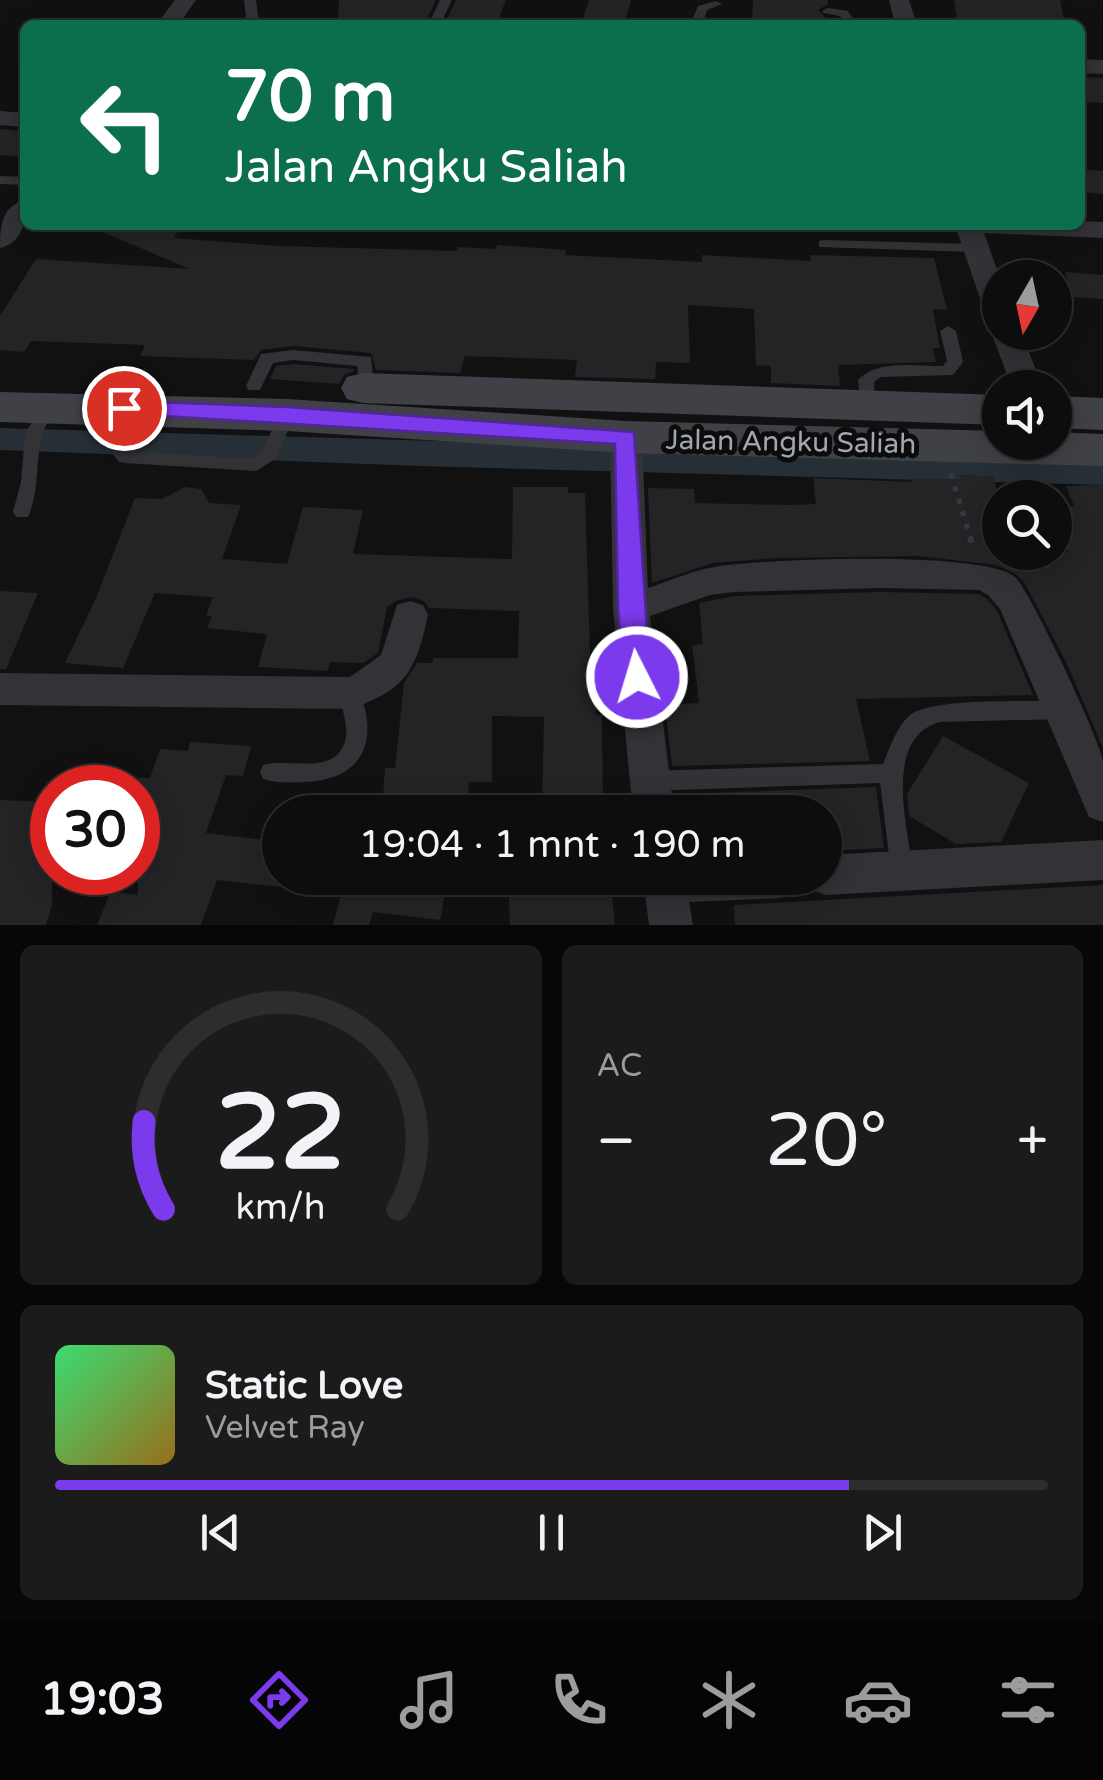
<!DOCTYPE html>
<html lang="id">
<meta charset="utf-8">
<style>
:root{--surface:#0d0d0e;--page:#1b1b1c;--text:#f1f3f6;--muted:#9a9c9e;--line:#2d2d2e;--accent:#7c3aed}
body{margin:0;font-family:"Varela Round",sans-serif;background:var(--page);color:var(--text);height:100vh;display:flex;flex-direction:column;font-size:38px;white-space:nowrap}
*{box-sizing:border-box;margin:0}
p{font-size:32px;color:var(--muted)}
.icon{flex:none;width:55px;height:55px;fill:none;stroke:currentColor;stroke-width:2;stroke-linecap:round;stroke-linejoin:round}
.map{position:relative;height:925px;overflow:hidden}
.panel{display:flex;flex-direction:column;gap:20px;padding:20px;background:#070708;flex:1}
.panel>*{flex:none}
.guide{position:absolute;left:20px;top:20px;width:1065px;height:210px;border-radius:15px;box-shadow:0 5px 25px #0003,0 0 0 2px var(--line);background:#0b6e4f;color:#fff;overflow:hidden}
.needle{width:65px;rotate:189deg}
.buttons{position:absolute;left:982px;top:260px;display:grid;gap:20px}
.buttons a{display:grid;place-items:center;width:90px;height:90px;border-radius:50%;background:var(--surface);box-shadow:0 5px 25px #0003,0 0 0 2px var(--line);font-size:50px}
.speed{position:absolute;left:30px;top:765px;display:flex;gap:20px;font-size:50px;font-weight:700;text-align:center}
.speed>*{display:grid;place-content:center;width:130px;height:130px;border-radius:50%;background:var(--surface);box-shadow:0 5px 25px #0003,0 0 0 2px var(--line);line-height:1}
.speed .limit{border:15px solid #d22;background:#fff;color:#111}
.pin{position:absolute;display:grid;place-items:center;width:85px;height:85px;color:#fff;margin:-42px;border:5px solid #fff;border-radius:50%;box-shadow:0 2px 10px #0007}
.me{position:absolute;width:110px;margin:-55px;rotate:355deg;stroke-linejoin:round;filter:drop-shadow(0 0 8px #0008)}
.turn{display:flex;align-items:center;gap:35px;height:210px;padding:0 40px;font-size:45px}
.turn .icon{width:130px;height:130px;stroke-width:2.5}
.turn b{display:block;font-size:70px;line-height:85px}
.big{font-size:75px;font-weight:600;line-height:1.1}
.panel .card{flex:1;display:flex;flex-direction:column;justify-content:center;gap:15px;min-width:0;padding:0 35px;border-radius:15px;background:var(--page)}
.panel .dial{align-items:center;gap:0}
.dial svg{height:260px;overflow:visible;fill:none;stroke:var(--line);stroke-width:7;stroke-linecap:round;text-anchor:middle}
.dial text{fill:var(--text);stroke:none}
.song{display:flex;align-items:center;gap:30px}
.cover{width:120px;height:120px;border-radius:15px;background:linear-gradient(135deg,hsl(140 70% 55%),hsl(40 70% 35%))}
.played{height:10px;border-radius:5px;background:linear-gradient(90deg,var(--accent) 80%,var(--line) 80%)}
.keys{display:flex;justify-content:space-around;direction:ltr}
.heat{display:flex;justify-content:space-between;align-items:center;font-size:55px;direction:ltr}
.panel .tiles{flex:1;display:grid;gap:20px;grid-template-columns:1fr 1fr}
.card:last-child{grid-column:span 2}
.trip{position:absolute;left:262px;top:795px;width:580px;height:100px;border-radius:50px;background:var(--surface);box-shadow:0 5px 25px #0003,0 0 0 2px var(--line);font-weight:600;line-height:100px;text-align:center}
.tab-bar{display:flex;height:160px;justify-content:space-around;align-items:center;background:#050506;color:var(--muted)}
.tab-bar .icon{width:70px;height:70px}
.tab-bar .current{color:var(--accent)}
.tab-bar b{font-size:45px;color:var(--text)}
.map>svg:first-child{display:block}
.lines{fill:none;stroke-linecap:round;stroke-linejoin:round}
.canal{fill:#272f36;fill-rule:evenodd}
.building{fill:#242426}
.path-far1{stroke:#38393e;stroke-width:5;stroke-dasharray:5 8;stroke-linecap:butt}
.path{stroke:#38393e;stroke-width:6;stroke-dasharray:6 9;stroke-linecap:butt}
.service{fill:#323237;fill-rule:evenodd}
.minor{fill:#323237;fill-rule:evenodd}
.secondary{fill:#404147;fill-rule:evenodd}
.route{fill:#7c3aed;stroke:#51269a;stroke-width:2.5}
.labels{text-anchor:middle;stroke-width:10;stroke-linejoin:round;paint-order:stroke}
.street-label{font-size:28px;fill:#a2a6b3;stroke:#0c0c0d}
</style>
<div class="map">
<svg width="1103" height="925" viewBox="0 0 1103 925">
<rect width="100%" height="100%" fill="#111112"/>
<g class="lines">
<path class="canal" d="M0 428 1103 461V485L421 466 0 450Z"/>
</g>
<g class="building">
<path d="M339 0H436L426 21 409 20 407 24 338 18Z"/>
<path d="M456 0H506L496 25 445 23Z"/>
<path d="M589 0H631L624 25H581Z"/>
<path d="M753 0H828V4L818 10 828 20 817 23 752 19Z"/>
<path d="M954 0H1060L1065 25H958Z"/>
<path d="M1080 77 1103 78V103L1080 102Z"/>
<path d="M0 129 25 131V157L0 155Z"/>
<path d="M1080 169 1103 171V194L1080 192Z"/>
<path d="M86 225 179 229 174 238 279 246 457 251 458 247 496 249 497 245 566 250 565 255 702 262V255L811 261 810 255 934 258 947 310 933 309 940 348H933L936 362 838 365 840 386 771 383V366L756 365 754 309 688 305 690 363 656 362 655 379 575 377 577 360 465 356 460 373 376 370 371 353 293 346 261 350 254 360 140 356 145 345 31 341 24 352 0 350V316L36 259 190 269Z"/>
<path d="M1065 272 1103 275V299L1072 297Z"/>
<path d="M293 364 354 369V371L344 375 339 384 270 379 276 366Z"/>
<path d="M960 475 993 476 1000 503V552H1068L1055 519V506H1074L1066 486 1103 485V748L1067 664 1026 585 1016 574 996 565 918 556 776 558 713 563 652 583 648 488 694 489 695 503 790 505 816 504 813 478 913 482 912 479H961Z"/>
<path d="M185 487 201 489 209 503 241 505 222 559 287 564 303 507 363 510 353 554 512 559 513 487H568V493H585L590 654H594L596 715H602L603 812H542L544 717 492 716V782H469L468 794 383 796 385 768H395L404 683 417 663H433V658H518L519 611 429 608 424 601 411 597 396 601 387 607 378 653 363 663 330 662 328 671 258 667 267 634 207 628 212 616H206L213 597 155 593 123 668 65 663 96 598 135 498 162 499Z"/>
<path d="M0 591 38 593 6 669H0Z"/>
<path d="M880 592 978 594 986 598 997 611 1033 695 856 699 870 761 672 766 665 705 699 703 692 645 703 644 699 603 734 596Z"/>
<path d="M943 736 1029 783 1001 842 956 844 909 816 907 794Z"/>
<path d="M190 742 251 746 243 776 226 775 206 833 280 842V887L217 880 201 925H97L111 891 138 895V778H150L160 749 188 751Z"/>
<path d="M876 787 884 848 825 851V812H679L677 794Z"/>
<path d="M0 800 52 802V905L46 925H0Z"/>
<path d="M345 878H448L440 920 373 912 369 925H333Z"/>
<path d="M508 878H610L615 925H510Z"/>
<path d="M1103 885V925H735L734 905Z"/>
</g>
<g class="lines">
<path class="path-far1" d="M951 474 971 540"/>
<path class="path" d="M970 537 974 550"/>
<g class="service">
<path d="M244 0H256L259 25H247Z"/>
<path d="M440 0H452L440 25H428Z"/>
<path d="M716 1 722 4 707 10 702 25H690L698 6Z"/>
<path d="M828 8 848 11 857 25H845L840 16 824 13 822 11Z"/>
<path d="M0 176 25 177V185L0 184Z"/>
<path d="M824 240 974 244 981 248 974 252 819 247V241Z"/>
<path d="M948 326 956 331 963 362 953 375 881 377 874 382 875 406 873 410H861L858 380C878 359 915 366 943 366L947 361 940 331Z"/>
<path d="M293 350 371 357 374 388 372 392H360L357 366 293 360 273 363 260 390H248L246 386 261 354Z"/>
<path d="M50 400 58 406C53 415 45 425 42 435 35 462 40 490 28 517H16L13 512 21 482 25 434 44 402Z"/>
<path d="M123 402 131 408 120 438 129 451 252 459 262 451 281 411 287 409 295 415 275 459 256 471 124 463 118 461 102 439 115 408Z"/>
<path d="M350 684 357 687C381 739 364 780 304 782 290 783 276 783 263 779L260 772 263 765C286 757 325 774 341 750 355 730 336 707 343 687Z"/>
<path d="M1063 701 1070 704 1073 710 1070 716 1063 719 940 722C882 738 908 828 913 871L910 879 902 882 894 879 891 871 880 783 647 791 639 788 636 781 639 774 647 771 883 764C890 747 896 728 909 716 929 697 1032 702 1063 701Z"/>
</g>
<g class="minor">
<path d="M175 0H196L178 25H156Z"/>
<path d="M889 0H909L917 25H895Z"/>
<path d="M1080 59 1103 60V74L1080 73Z"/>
<path d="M0 111 25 113V127L0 125Z"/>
<path d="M25 200C25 221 24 242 0 248 0 228 1 206 25 200Z"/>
<path d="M1080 221 1103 222V238L984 233 1000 278V332H1021L1043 388H1012L991 332 998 325 986 316 955 225H1080Z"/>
<path d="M626 426 637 429 642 437 648 588C670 581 691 571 714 567 760 559 983 550 1015 577 1029 588 1101 742 1103 761 1103 781 1103 802 1103 822L1089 817 1000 609 988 595 979 590 880 588 734 592 710 595 650 616 674 812H633L613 608 610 437 615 429Z"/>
<path d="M410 601 423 605 428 615C416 671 406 690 350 709L0 705V673L350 677 381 655 397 605Z"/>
<path d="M1103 840V880L825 895 810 889 805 878H825V855Z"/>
<path d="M643 878H801L795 892 780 898 689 902 693 925H649Z"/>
</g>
<g class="secondary">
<path d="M363 373 1000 395V425L363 403 347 399 341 388 347 377Z"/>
<path d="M0 392 287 399 626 421 1000 431V442H1055V432L1103 434V466L626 453 287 431 0 422Z"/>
<path d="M1055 396 1103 398V430L1055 428Z"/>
</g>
</g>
<path class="route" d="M124 401 287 407 634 432 650 677 647 685 637 688 628 685 624 677 618 608 615 444 116 413 113 408 116 403Z"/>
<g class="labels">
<g class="street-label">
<text transform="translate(791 441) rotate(1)" y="10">Jalan Angku Saliah</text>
</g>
</g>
</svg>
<div class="buttons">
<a><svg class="needle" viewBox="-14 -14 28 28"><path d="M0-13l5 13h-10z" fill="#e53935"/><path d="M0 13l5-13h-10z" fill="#9a9c9e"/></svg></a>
<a><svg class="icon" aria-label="sound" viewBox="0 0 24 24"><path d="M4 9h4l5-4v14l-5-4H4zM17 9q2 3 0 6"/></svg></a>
<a><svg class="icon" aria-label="search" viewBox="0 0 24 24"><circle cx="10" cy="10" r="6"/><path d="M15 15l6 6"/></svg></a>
</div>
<div class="speed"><div class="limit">30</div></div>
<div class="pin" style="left:124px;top:408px;background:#d93025"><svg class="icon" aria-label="arrive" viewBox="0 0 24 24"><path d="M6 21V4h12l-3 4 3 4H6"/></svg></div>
<svg class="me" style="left:637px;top:677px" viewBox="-20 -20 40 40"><circle r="17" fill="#7c3aed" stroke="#fff" stroke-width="3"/><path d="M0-11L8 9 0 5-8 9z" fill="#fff"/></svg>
<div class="trip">19:04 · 1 mnt · 190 m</div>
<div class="guide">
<div class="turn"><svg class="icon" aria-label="left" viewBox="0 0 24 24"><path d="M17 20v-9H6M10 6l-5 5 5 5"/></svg><div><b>70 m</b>Jalan Angku Saliah</div></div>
</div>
</div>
<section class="panel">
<div class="tiles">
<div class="card dial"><svg viewBox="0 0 100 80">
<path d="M14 69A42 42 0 1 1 86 69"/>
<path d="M14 69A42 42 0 0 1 8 42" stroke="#7c3aed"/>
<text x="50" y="56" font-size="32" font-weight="700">22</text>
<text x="50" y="72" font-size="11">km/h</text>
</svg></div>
<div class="card"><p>AC</p>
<div class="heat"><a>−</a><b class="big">20°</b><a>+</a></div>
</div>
<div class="card">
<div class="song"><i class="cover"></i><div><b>Static Love</b><p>Velvet Ray</p></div></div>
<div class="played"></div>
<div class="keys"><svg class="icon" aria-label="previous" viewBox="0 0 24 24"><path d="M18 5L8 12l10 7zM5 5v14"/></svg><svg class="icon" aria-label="pause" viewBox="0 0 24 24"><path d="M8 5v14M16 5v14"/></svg><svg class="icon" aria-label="next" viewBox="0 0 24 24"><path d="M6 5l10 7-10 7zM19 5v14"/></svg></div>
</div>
</div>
</section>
<nav class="tab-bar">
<b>19:03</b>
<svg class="icon current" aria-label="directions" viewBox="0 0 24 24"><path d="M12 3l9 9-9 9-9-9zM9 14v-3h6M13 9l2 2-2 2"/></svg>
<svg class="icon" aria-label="music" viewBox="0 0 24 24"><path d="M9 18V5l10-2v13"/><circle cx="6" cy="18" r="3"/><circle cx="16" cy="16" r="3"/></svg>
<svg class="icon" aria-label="phone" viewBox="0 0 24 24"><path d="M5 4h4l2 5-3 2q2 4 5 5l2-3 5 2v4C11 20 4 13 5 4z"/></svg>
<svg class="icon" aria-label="climate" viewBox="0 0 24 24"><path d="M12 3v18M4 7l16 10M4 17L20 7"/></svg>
<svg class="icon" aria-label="car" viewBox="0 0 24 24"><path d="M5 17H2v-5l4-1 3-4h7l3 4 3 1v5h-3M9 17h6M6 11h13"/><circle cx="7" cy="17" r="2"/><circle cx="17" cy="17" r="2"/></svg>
<svg class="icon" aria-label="filters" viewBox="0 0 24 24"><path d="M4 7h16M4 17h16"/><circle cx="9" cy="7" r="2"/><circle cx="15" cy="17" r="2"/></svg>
</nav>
